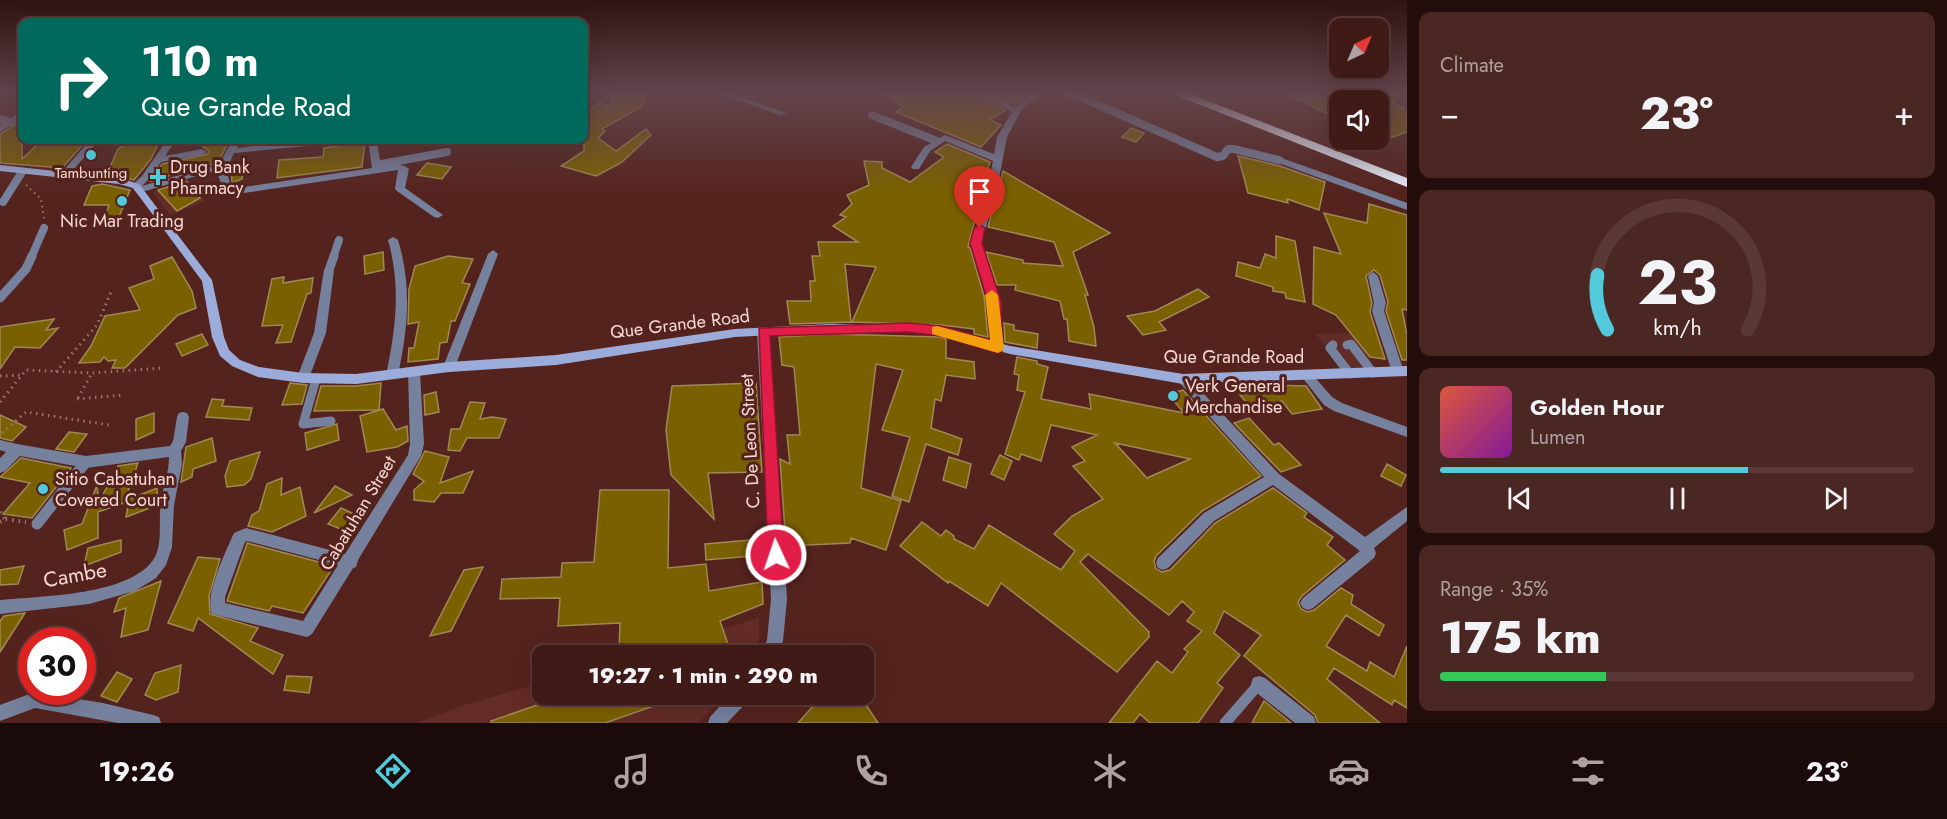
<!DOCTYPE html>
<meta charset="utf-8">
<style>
:root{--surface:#401a16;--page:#4b2723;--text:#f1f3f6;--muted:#aea1a1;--line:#593835;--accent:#53cadc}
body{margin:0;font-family:Jost,sans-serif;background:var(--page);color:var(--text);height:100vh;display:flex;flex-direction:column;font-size:22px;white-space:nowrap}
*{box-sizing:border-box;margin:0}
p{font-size:20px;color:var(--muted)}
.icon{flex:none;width:33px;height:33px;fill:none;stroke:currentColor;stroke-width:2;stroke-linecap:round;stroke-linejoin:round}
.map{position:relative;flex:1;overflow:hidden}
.details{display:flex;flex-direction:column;gap:12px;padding:12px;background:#230e0c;width:540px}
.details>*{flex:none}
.hud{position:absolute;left:18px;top:18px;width:570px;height:126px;border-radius:12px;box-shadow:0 6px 24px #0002,0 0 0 2px var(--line);background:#00695c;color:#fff;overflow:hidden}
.needle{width:39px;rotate:44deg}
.controls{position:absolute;left:1329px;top:18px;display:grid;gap:12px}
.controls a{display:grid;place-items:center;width:60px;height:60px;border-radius:12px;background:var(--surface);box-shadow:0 6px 24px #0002,0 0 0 2px var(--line);font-size:30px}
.speed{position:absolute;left:18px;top:627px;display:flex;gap:12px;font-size:30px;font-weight:700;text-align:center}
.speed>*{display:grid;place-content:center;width:78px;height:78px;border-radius:50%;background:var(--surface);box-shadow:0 6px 24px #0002,0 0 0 2px var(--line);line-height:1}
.speed .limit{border:9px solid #d22;background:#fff;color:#111}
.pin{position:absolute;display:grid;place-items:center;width:51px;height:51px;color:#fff;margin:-62px -26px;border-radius:50% 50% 50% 0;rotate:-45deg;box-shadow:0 0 6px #0007}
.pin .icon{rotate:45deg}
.me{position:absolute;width:66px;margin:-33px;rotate:357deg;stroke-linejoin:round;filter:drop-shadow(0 0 4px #0008)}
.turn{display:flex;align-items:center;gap:21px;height:126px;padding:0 24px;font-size:27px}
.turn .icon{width:78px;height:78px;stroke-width:2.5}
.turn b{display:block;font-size:42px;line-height:51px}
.big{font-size:45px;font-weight:800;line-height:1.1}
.details .tile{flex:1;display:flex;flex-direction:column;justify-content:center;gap:9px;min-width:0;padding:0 21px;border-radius:12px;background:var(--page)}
.details .dial{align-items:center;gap:0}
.dial svg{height:156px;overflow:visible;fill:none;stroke:var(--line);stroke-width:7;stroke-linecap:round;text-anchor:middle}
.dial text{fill:var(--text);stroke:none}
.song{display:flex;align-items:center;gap:18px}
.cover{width:72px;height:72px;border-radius:9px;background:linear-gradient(135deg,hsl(10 70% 55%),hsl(290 70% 35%))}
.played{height:6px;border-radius:3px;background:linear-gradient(90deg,var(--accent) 65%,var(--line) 65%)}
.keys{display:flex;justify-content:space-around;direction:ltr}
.heat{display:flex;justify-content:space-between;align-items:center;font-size:33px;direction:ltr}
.charge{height:9px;border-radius:4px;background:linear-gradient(90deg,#34c759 35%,var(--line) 0)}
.trip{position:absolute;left:532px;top:645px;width:342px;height:60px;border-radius:12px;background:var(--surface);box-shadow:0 6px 24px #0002,0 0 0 2px var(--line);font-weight:800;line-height:60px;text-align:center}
.tab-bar{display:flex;height:96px;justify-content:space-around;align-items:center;background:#1a0a09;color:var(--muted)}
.tab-bar .icon{width:42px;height:42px}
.tab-bar .current{color:var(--accent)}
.tab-bar b{font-size:27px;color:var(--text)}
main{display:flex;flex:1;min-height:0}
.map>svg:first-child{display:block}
.built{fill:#642c26}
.building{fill:#7b6001;stroke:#9e8955;stroke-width:1.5;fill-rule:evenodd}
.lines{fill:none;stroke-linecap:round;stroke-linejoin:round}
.path-far2{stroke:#9d736e;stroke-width:2;stroke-dasharray:1.5 4;stroke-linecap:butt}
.path-far1{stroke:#9d736e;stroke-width:3;stroke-dasharray:1.5 4.5;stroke-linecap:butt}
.path{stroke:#9d736e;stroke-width:4;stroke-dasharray:1.5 5;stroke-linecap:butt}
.service-far2{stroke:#76819e;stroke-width:8}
.service-far1{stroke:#76819e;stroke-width:9}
.service{stroke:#76819e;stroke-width:11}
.pedestrian{fill:#76819e;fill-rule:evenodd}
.minor{fill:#76819e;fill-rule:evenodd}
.secondary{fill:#9bacda;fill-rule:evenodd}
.motorway{fill:#e7edfc;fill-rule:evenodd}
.route{fill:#e11d48;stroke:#92132f;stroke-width:1.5}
.slow{fill:#f59e0b}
.poi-dot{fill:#53cadc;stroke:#55231e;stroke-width:2}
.labels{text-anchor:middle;stroke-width:6;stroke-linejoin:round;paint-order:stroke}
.far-poi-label{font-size:15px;fill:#f8d8d3;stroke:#55231e}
.poi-label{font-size:18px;fill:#f8d8d3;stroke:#55231e;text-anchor:start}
.street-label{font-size:18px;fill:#f8d8d3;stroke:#55231e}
.near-street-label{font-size:21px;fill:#f8d8d3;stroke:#55231e}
</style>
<main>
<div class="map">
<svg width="1407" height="723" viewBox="0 0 1407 723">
<rect width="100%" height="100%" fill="#55231e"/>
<g class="built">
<path d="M187 178 205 201 170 215 153 192Z"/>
<path d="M1363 333 1372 366 1343 369 1316 334Z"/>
<path d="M759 618V640L753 655 632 656Z"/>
<path d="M543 682V694L727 695 698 723H416L458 707Z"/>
</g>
<g class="building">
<path d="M612 92H648L641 107 602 129 605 131 598 138 616 151 646 129 651 135 621 163 596 176 561 166 584 151V144L575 142 584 140V105L591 109 600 102 610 107Z"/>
<path d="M882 92H976L1005 110 990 120 1001 125 981 147 896 112 903 107Z"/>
<path d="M992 92H1031L1015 104Z"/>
<path d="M1284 92H1407L1392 102 1407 110V132L1390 138 1378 131V100L1355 93 1340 100V120Z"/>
<path d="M22 120V159L42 140H87L62 168 0 163V134Z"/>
<path d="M1131 128 1144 133 1136 142 1122 137Z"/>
<path d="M131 140H160L151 159 134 180 107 174 118 149Z"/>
<path d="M206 140H226V147L217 165H206L151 181 162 164 208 154 209 151 203 147Z"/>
<path d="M365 142 362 167 277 178 279 160 323 157 324 148Z"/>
<path d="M947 144 990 162 968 247 970 248 984 296 988 337 974 334V329L941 325 852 322 876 267 845 264 851 322 790 324 787 301H811L810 281H815L812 256H820L818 242H858L833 226 846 217 840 215 852 204 847 195 869 185 864 161 882 162V168L910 182 944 157 935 152Z"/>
<path d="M1238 156 1280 166 1325 182 1319 210 1287 199 1288 203 1248 193Z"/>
<path d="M245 163 242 179 232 183 231 165Z"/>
<path d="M427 163 451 167 442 179 417 175Z"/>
<path d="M1003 171 1110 233 1073 252 1088 295H1085L1094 327 1096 346 1069 341 1067 319H1064L1060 301 1015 290 1016 285H997L986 252 1023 260V263L1063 266 1054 242 988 227Z"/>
<path d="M186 181 200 198 177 211 158 190Z"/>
<path d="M102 184 130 190 116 224 102 226 109 205H84L92 186Z"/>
<path d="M1369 204 1407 215V310L1402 309 1407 335V360H1402L1386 311 1388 302 1380 275 1374 270 1366 276 1372 303 1370 312 1385 359 1370 357 1336 315 1313 304 1314 247 1341 254 1324 213 1367 223Z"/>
<path d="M1276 236 1295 241 1305 302 1286 298 1285 293 1273 291V287L1236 276 1238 262 1260 268 1265 254 1276 258Z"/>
<path d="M383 252 384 270 365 274 364 256Z"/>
<path d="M448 256 473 259 462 283 470 284 455 321H451L447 342 440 343 438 359 408 362 409 348H414L419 322 408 324 409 289 415 266Z"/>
<path d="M172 257 192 291 196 308 178 315 125 368H112L116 360 108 361 104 357 100 362 79 363 91 346 105 316 140 310 129 288 154 279 150 266Z"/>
<path d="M284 277 283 283 313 278 311 293 307 294 291 342 276 343 283 325 262 326 272 279Z"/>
<path d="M1198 289 1209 297 1159 322 1166 330 1143 335 1127 316 1155 311Z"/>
<path d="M54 319 46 330 58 328 40 348 15 347 0 369V327Z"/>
<path d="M1004 323 1014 325V330L1038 334 1037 348 1005 342Z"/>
<path d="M202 334 208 345 182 356 176 344Z"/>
<path d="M831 334 941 337 946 339V358L974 362 975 379 946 375 941 401 935 399 931 428 962 439 958 455 926 444 909 502 892 496 910 437 882 430 903 370 876 364 861 488 901 501 886 550 851 538 850 543 786 546 780 459 790 464 787 435H800L794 367 782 365 779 337Z"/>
<path d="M1017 357 1037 361V364L1048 367 1041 399 1052 401 1091 409 1089 394 1184 413 1168 394 1183 390 1261 476 1202 511 1156 556 1154 562 1156 569 1162 572 1170 570 1215 523 1273 488 1307 513 1304 517 1333 537 1327 545 1345 560 1302 596 1298 602 1301 609 1307 612 1314 610 1341 588 1353 595 1351 604 1384 625 1379 636 1346 615 1326 646 1367 671 1370 662 1394 677 1407 646V708L1394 700 1392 705 1334 668 1327 679 1380 723H1318L1315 715 1244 656 1261 635 1224 611 1214 633 1240 655 1217 683 1223 688 1198 723H1150L1140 714 1133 723H1109L1157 661 1172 673 1188 652 1184 649 1202 631 1187 621 1194 612 1182 601 1169 615 1088 554 1080 562 1149 632V637L1117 672 1001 583 988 606 949 581 948 583 900 546 922 522 941 536 946 530 954 536V539L974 549 989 525 1061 570 1075 551 1054 534 1072 516 1103 499 1073 466 1085 461 1072 447 1097 435 1051 425 1041 461 1021 454 1019 460 1005 454 1025 392 1017 390 1019 375 1014 374ZM1115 443 1190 459 1147 478Z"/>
<path d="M290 383 307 385 302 404 282 405Z"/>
<path d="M381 383 379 410 314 411 321 386H356Z"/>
<path d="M756 383 762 472 708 473 714 519 671 475 666 430 672 386Z"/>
<path d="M1269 385 1306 386 1322 409 1292 414 1282 401 1250 407 1240 395 1272 390Z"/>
<path d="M436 392 439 412 425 415 424 395Z"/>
<path d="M212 399 224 400 222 406 252 408 249 420 206 417Z"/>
<path d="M470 402 485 403 480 419 492 417 506 419 499 438H467L460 451 448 450 451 429H460Z"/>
<path d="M383 409 396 430 407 426 408 441 397 447 367 452 360 416Z"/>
<path d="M154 413V432L136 440V419Z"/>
<path d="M0 415 26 427 12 441 0 438Z"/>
<path d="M1249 418 1274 445 1279 443 1301 465 1281 472 1234 423Z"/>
<path d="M337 424 339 440 307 450 305 433Z"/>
<path d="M69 432 87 434 74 452 56 449Z"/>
<path d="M212 438 216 461 193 469 192 477 181 482 186 447Z"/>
<path d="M425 451 449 457 440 483 473 471 463 493H441L434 502 414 500V490L424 481 413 474Z"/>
<path d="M260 452 251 479 244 485 227 487 225 476 230 461Z"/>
<path d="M1000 455 1012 461 1004 480 991 474Z"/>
<path d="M949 457 971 464 966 488 943 480Z"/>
<path d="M21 458 71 468 32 518 3 514 30 483 0 477Z"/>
<path d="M138 463 124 503 98 512V538L67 550 64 530 82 524 97 485 99 502 118 466Z"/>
<path d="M1387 464 1406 475 1401 486 1381 476Z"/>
<path d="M282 478 281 495 300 487 306 516 272 532 248 526 252 515 259 511 267 484Z"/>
<path d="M335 486 352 495 314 513Z"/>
<path d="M157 488 158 505 126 517 129 499Z"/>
<path d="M600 490H669L668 568 706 564 709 591 762 582 763 604 720 621 732 656H638L637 648 619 654 620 623 558 626 560 598 500 599 502 579 561 577 562 563 594 562Z"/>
<path d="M341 508 361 517 351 533 328 524Z"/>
<path d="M762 539 765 555 706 560 705 544Z"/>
<path d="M121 540V552L84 566 88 548Z"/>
<path d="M247 544V543L334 566 303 613 272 606 269 611 227 601Z"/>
<path d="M198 557 220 559 209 596 210 614 258 628 250 641 283 655 273 674 198 618 193 631 168 623Z"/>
<path d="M24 566 18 584 0 585V570Z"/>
<path d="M483 567 451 631 430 636 464 570Z"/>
<path d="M161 581 148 630 121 637 126 608 114 612 119 598Z"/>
<path d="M25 613 0 652V621L4 616Z"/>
<path d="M181 665 178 692 156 700 145 695 155 673Z"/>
<path d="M117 672 132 679 117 702 101 696Z"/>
<path d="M287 676 312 677 309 693 284 690Z"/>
<path d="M569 694H681L682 696 605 723H491V721Z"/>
<path d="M824 694H859L878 723H798Z"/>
<path d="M1264 701 1291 723H1252Z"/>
</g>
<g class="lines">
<path class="path-far2" d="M26 185 41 199 44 219"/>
<g class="path-far1">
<path d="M56 372 97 325 111 292"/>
<path d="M0 376 22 375"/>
<path d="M78 398 92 373"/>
<path d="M77 399 124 395"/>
<path d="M0 402 26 370 92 373 163 368"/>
<path d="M2 433 26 412 109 425"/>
</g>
<g class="path">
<path d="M0 512 5 519"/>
<path d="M0 522 5 519 26 522"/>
</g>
<g class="service-far2">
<path d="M1069 92 1217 157 1223 156 1228 149H1234L1279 160"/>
<path d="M872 115 937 141"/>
<path d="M0 119 11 122"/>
<path d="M376 165 447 152"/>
<path d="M3 202 22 172"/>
<path d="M31 258 44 228"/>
<path d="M333 258 339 240"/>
</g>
<g class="service-far1">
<path d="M329 270 334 256"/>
<path d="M0 298 26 269 32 256"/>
<path d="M1333 345 1330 348 1350 374"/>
<path d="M1347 345 1351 344 1373 373"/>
<path d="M316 379 303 424 331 421"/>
<path d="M84 465 86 462"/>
</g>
<g class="service">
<path d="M37 524 85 463"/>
<path d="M1225 723 1259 684"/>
</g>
<path class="pedestrian" d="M1373 272 1378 276 1386 303 1384 311 1404 372 1402 375H1394L1392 372 1372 311 1374 303 1368 276Z"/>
<g class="minor">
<path d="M715 92H727L787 113 780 115Z"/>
<path d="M978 92H988L1015 107 1035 92H1044L1022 109 1007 137 996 194 981 243 1000 302 1003 347 997 351 991 347 988 302 971 243 986 194 993 161 945 141 930 151 919 169H913L911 167 924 147 945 135 994 154 997 137 1012 112Z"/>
<path d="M22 111V118L0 132V125Z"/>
<path d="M90 140H99L68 176H62V172Z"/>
<path d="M167 140H176L165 156 202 149 207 152 202 155 161 162 148 180 142 186 207 167H218L232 140H241L237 148 307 140 312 143 307 146 234 153 226 170 231 186 237 188 372 168 368 140H377L381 167C391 165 401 162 409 169L405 188 443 215 438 218 434 217 397 191 395 189 398 170 237 194 224 190 217 173 210 172 142 192H136L131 186 142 176Z"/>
<path d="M1279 157 1407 203V210L1276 162V158Z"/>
<path d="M393 237 398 240C412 286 408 328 398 375L396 378H388L386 375C396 328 401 286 388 240Z"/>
<path d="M493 250 498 254 455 367 453 370H445L443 367 488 254Z"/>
<path d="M329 266 334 270 326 333 309 378 307 381H299L297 378 314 333 324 270Z"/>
<path d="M763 327 769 331 787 599 783 641 776 656H760L767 640 771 599 757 331Z"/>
<path d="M414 367 418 369 420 372 424 444 421 456 358 560 356 567 353 568 312 634 307 637 212 614C204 596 226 551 234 533L246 528 345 554 408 455 410 444 408 372 410 369ZM247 541 338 565 303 621 225 603V597L245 542Z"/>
<path d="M1307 371 1311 373 1332 397 1342 403 1407 427V437L1334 411 1324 405 1301 376 1303 373Z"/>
<path d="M1183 374 1187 376 1279 474 1365 537 1407 507V521L1374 548 1376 553 1374 558 1313 608 1308 610 1303 608 1300 603 1303 598 1360 551 1273 485 1214 521 1168 568 1163 570 1158 568 1156 563 1158 558 1204 513 1264 477 1179 382 1177 379 1179 376Z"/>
<path d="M183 412 187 413 189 417 186 442 181 451 182 464 174 505 172 547 166 565 156 578 135 591 89 604 0 614V600C40 596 133 596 155 557 163 541 158 519 161 502 163 487 169 473 169 457L86 468 20 456 5 471 0 473V458L6 452 0 450V440L17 444 86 456 170 446 173 441 177 417 179 413Z"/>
<path d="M1259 676 1265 678 1314 717 1316 723H1295L1253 690 1251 684 1253 678Z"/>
<path d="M35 692 103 703 153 715 159 717 161 723H118L35 708 0 721V705Z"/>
<path d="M731 694H751L749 700 727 723H708L710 717Z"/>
</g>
<path class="secondary" d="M0 165 120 178 139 184 212 280 224 337 229 350 240 360 259 367 303 373 356 374 449 362 556 355 735 329 831 324H908L941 327 1010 346 1183 374 1407 366V376L1183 384 1010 354 941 335 908 332H831L735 337 556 365 449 372 356 384 303 383 258 377 232 366 220 356 212 337 202 281 133 188 119 184 0 171Z"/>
<path class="motorway" d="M1168 92H1185L1407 178V187Z"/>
</g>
<linearGradient id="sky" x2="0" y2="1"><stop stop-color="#2f1310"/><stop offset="0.48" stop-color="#62454c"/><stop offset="1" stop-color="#62454c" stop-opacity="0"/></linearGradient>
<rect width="1407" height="193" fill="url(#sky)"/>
<path class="route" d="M980 224 985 228 982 243 1001 302 1002 351 998 353 941 336 908 332 770 336 784 555 782 560 776 562 770 560 768 555 759 328 908 323 941 326 990 340 988 302 970 243 974 228Z"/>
<path class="slow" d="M992 290 998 295 1004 348 1002 351 998 353 932 334V327L937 326 990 340 985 295Z"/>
<g class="poi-dot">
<circle cx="91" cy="155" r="6"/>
<path d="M155 168h6v6h6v6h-6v6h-6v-6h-6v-6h6z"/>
<circle cx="122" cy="201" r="6"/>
<circle cx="1173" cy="396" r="6"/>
<circle cx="43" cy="489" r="6"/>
</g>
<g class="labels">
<g class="far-poi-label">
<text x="91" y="178">Tambunting</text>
</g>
<g class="poi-label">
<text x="170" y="173">Drug Bank<tspan x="170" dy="21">Pharmacy</tspan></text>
<text x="122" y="227" text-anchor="middle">Nic Mar Trading</text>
<text x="1185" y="392">Verk General<tspan x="1185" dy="21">Merchandise</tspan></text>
<text x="55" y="485">Sitio Cabatuhan<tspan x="55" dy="21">Covered Court</tspan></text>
</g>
<g class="street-label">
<text transform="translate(680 324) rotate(-7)" y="6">Que Grande Road</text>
<text x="1234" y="363">Que Grande Road</text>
<text transform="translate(750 441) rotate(-93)" y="6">C. De Leon Street</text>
<text transform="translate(358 513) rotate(-59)" y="6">Cabatuhan Street</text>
</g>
<g class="near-street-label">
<text transform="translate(75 575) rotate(-10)" y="7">Cambe</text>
</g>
</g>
</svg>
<div class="controls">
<a><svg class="needle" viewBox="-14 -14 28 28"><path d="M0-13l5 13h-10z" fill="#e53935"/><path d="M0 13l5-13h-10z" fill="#aea1a1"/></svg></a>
<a><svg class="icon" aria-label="sound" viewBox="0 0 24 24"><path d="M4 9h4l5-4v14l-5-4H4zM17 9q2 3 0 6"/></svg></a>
</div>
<div class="speed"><div class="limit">30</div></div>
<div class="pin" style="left:980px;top:228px;background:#d93025"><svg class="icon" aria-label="arrive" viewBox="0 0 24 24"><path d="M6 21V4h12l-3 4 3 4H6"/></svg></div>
<svg class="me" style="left:776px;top:555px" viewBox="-20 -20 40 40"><circle r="17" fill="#e11d48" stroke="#fff" stroke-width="3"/><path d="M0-11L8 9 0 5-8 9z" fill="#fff"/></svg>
<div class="trip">19:27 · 1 min · 290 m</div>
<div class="hud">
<div class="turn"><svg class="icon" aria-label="right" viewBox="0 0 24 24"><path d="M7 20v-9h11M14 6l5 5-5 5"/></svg><div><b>110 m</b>Que Grande Road</div></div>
</div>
</div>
<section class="details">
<div class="tile"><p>Climate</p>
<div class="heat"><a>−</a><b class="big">23°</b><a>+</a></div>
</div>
<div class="tile dial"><svg viewBox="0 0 100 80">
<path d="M14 69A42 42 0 1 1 86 69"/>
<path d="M14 69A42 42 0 0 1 9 41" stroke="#53cadc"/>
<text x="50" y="56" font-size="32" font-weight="700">23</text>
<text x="50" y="72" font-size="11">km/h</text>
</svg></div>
<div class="tile">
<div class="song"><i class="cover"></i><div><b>Golden Hour</b><p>Lumen</p></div></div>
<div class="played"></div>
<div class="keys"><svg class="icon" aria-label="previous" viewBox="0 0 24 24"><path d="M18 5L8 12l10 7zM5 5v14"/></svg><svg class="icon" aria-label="pause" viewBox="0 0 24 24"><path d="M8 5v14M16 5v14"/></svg><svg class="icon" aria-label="next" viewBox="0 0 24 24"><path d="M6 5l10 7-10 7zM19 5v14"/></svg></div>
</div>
<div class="tile"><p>Range · 35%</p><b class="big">175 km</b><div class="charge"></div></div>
</section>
</main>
<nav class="tab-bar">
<b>19:26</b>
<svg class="icon current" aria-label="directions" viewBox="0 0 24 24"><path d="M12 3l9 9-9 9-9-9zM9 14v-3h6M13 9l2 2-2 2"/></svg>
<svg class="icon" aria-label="music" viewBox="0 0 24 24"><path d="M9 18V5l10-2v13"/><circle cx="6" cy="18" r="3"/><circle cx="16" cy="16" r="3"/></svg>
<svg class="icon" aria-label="phone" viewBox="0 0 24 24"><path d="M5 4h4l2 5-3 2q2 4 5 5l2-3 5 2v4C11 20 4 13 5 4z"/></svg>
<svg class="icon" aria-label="climate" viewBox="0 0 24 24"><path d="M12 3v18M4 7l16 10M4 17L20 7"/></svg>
<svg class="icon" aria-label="car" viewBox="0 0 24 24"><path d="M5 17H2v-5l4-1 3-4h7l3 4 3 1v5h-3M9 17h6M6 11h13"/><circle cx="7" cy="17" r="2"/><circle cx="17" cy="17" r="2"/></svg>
<svg class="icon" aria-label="filters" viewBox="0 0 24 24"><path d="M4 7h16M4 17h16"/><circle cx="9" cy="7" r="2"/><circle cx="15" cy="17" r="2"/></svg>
<b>23°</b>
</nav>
